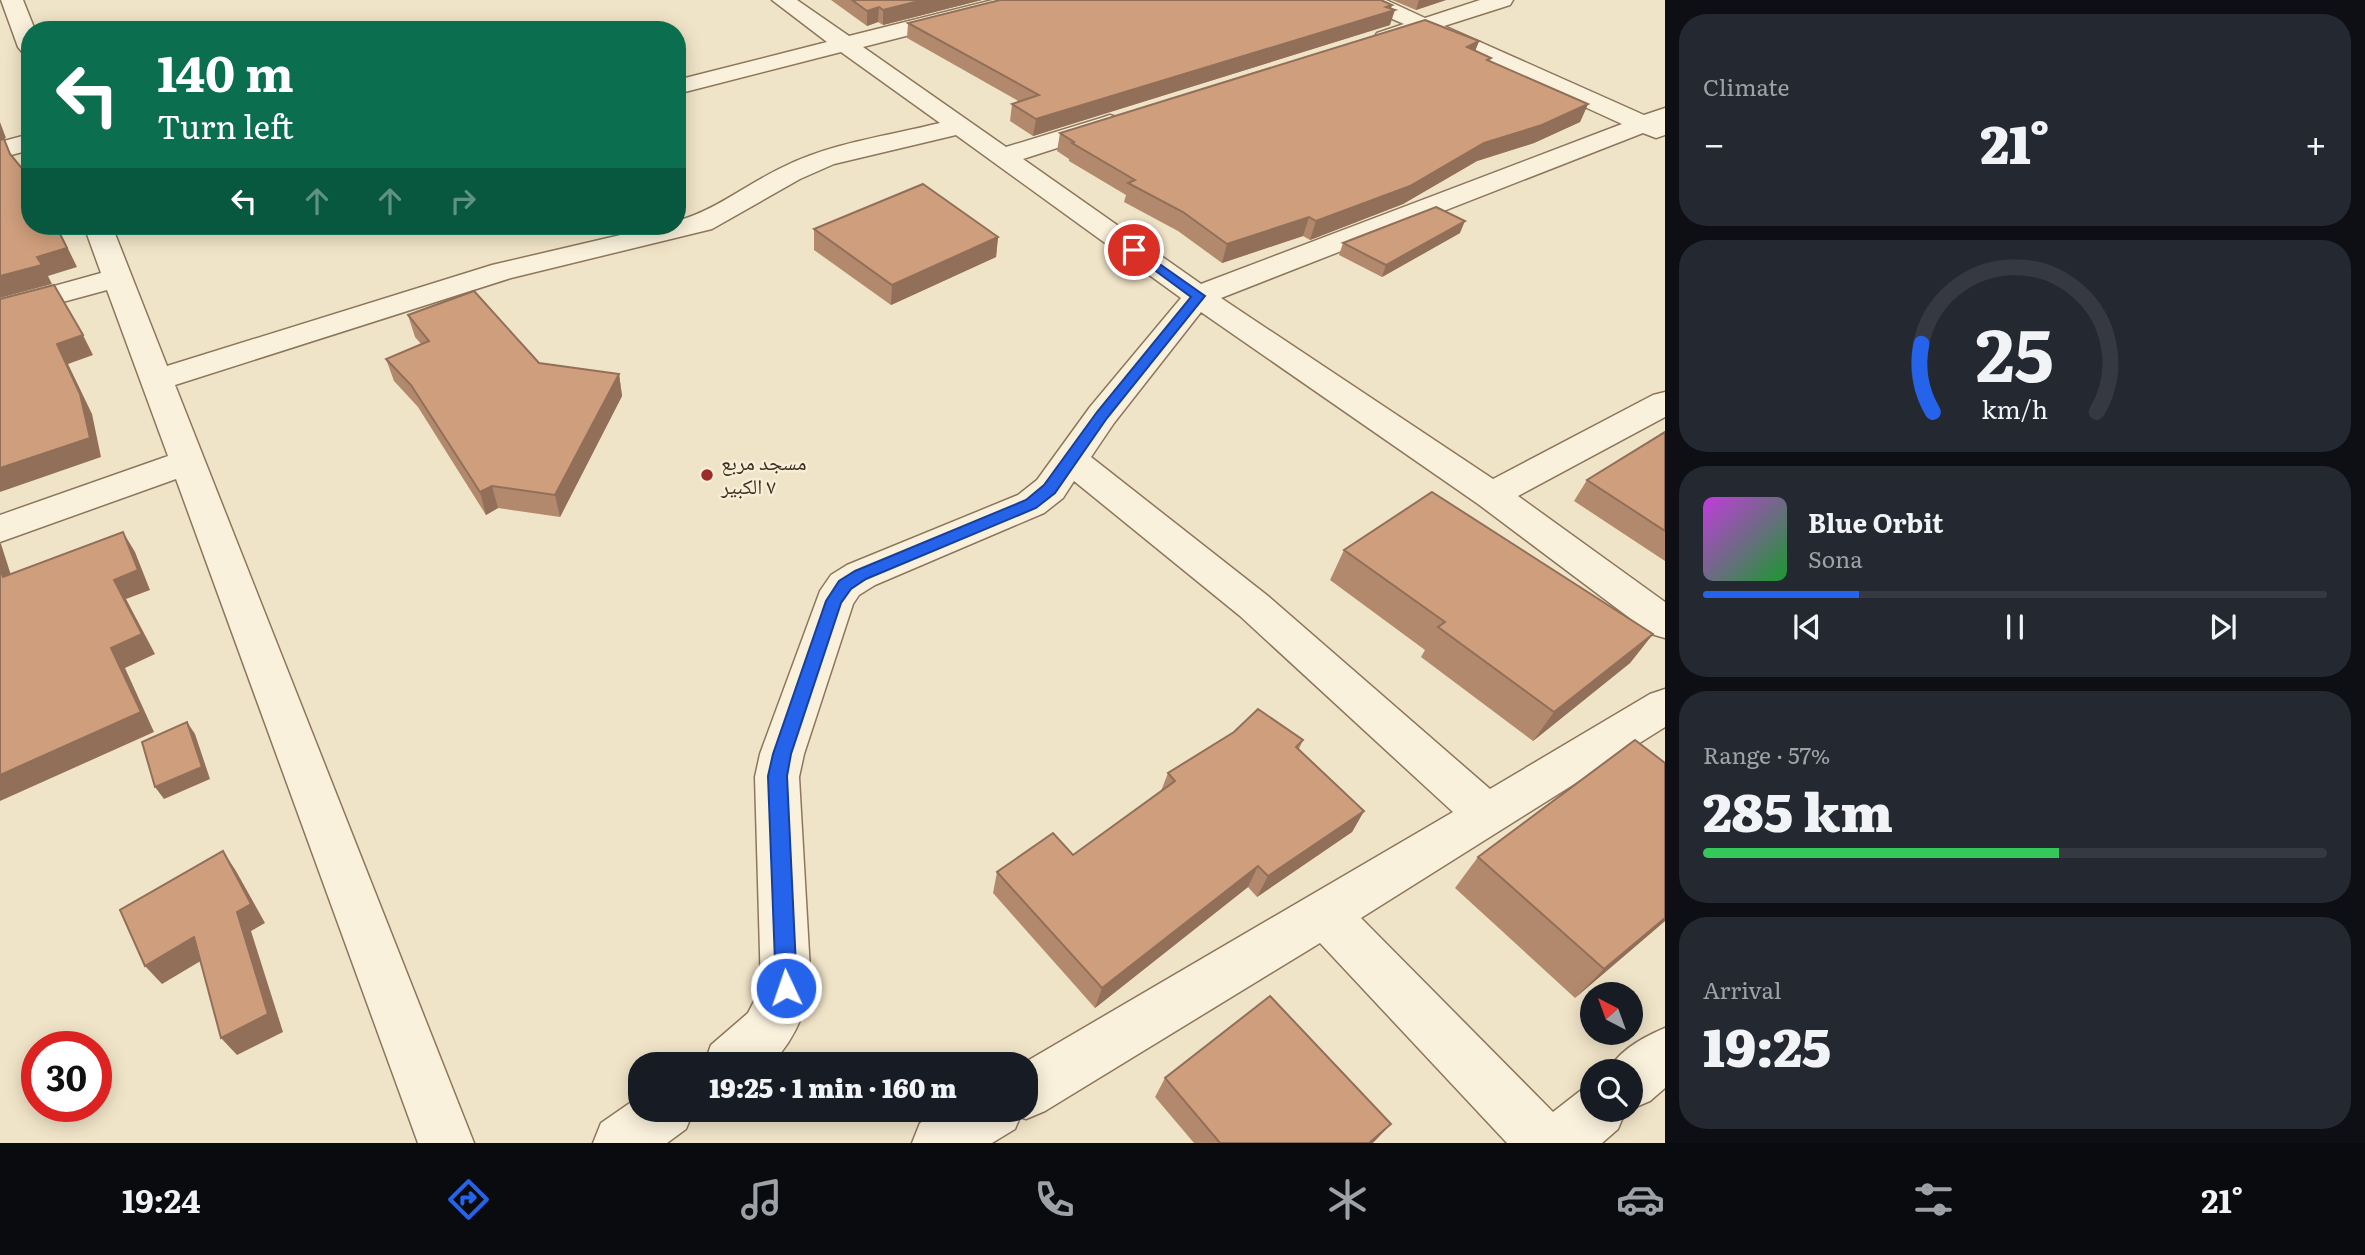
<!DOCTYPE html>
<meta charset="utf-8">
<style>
:root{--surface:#171b24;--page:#242831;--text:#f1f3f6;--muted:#9ea1a6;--line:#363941;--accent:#2563eb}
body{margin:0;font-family:Literata,"Noto Naskh Arabic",serif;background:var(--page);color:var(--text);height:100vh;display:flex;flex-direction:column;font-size:26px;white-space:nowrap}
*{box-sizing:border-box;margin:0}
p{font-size:23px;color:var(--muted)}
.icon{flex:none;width:38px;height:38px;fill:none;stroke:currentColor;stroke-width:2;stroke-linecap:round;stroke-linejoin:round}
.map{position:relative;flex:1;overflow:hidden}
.drawer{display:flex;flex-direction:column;gap:14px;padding:14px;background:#0d0f14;width:700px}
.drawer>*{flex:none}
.top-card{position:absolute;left:21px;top:21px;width:665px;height:214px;border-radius:28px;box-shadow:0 4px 18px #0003;background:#0b6e4f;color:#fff;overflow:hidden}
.needle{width:46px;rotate:319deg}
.buttons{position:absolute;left:1580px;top:982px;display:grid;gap:14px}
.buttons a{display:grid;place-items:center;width:63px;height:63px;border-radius:50%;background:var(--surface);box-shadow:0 4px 18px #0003;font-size:35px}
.speed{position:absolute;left:21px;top:1031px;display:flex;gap:14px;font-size:35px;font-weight:700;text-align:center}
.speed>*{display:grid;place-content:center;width:91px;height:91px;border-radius:50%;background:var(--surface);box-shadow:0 4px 18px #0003;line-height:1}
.speed .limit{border:10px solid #d22;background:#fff;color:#111}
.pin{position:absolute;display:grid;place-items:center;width:60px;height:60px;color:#fff;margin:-30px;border:4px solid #fff;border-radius:50%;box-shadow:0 2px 7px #0007}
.me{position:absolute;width:77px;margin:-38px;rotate:357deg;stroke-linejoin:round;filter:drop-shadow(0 0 5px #0008)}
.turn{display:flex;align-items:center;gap:24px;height:147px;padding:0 21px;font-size:32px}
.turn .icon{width:91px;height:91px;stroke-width:2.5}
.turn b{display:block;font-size:49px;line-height:60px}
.lanes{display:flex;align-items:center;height:66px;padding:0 21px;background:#0003;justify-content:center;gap:35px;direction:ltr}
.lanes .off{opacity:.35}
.big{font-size:52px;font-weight:800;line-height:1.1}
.drawer .card{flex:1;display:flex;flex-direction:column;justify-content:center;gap:10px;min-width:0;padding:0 24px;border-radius:28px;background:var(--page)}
.drawer .dial{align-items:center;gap:0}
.dial svg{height:182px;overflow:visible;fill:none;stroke:var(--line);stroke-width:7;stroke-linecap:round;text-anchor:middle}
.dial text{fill:var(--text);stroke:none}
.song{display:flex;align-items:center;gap:21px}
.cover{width:84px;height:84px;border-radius:10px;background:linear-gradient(135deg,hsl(290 70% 55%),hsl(130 70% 35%))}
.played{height:7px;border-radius:4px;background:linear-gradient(90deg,var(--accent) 25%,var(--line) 25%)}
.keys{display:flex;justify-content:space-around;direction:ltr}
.heat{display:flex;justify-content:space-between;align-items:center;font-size:38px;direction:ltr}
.charge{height:10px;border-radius:5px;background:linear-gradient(90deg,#34c759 57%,var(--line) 0)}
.trip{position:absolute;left:628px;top:1052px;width:410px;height:70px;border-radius:28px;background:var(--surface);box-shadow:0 4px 18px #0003;font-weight:800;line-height:70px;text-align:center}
.menu{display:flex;height:112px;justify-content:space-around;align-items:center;background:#090b0e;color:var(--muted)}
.menu .icon{width:49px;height:49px}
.menu .on{color:var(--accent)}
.menu b{font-size:32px;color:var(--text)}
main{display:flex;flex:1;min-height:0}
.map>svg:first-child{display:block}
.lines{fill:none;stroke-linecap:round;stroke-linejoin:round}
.street-casing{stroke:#8d765c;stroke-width:3}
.street{fill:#faf1dc;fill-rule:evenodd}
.wall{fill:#b2896c}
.shaded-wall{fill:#916f58}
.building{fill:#cf9f7d;stroke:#916f58;stroke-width:2}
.route{fill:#2563eb;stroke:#184099;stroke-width:2}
.poi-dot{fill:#9e2a2b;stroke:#f7eed8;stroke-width:2.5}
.labels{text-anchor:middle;stroke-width:5;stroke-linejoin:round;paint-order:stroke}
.poi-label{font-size:21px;fill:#3d2e20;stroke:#f7eed8;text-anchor:start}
</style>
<main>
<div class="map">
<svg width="1665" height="1143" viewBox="0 0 1665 1143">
<rect width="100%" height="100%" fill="#f0e4c8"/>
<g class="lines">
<defs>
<g id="street">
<path d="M1 0H23L35 30H30V54L22 52 18 47Z"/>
<path d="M772 0H797L849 36 993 0H1030L1027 5 863 47 1006 147 1101 118 1110 115 1119 118 1123 123 1119 128 1023 159 1201 284 1622 124 1423 33 1385 45 1377 43 1374 38 1377 33 1404 24 1360 5 1357 0H1386L1425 18 1480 0H1513L1510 5 1444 26 1644 115 1665 108V135L1656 138 1643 133 1221 298 1493 479 1653 395 1665 392V417L1518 496 1665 602V638L1651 634 1478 504 1201 312 1114 423 1091 457 1268 596 1490 789 1650 694 1665 689V727L1361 918 1553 1112 1580 1091 1592 1086V1110H1626L1618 1129 1602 1143H1507L1320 943 1045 1111 1026 1119 1020 1117 1015 1129 992 1143H912L920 1123 945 1110H1026V1064H1022L1453 812 1240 616 1074 481 1063 498 1044 513 875 585 859 595 853 604 804 754 799 777 811 988C804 1016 792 1043 771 1064H704L711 1045 748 1013 761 988 755 777 760 754 820 591 831 575 847 565 1018 495 1037 480 1090 407 1181 298 956 135 834 164 800 179 712 229 511 278 175 385 474 1143H418L176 479 0 542V515L168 456 107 290 0 319V301L101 273 84 226H112L167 366 492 265 659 226H677V221C716 210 747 184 783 167 831 143 887 136 940 123L841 52 677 94V80L827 42Z"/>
<path d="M30 134V150L0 158V142Z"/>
<path d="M1665 1028V1088L1650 1101 1631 1109V1071H1609C1617 1051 1646 1036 1665 1028Z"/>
<path d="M640 1096V1110H694L686 1129 667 1143H593L601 1123Z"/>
</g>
</defs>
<use href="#street" class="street-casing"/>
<use href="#street" class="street"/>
</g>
<g class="wall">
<path d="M831 0H982L883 25 878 22 867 26Z"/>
<path d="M1392 0H1446L1416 10Z"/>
<path d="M1391 9 1390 25 1033 136 1010 121 1012 104 1020 102 907 38 908 23Z"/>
<path d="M1479 41 1475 51 1490 61 1588 104 1580 122 1534 143 1477 161 1403 204 1310 240 1303 236 1222 263 1178 231 1124 202 1126 195 1069 161V159L1057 151 1060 133Z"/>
<path d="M814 229 998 237 996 257 891 305 814 250Z"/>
<path d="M1460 233 1382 277 1339 255 1343 243Z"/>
<path d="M408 315 539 363 619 374 622 396 560 517 498 508 486 515 418 407 394 381 386 359 421 344 415 337Z"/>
<path d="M1665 432V561L1574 501 1587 480Z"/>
<path d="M1344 550 1653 634 1630 663 1533 741 1421 657 1425 650 1330 580Z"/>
<path d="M1303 740 1299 749 1364 811 1352 832 1257 897 1248 887 1095 1008 993 893 997 872 1073 855 1161 791 1168 773Z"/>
<path d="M1665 763V921L1575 998 1455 888 1478 857Z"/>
<path d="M1165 1078 1373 1143H1194L1155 1097Z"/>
</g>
<g class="shaded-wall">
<path d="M923 0H982L883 25V10Z"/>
<path d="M1419 0H1446L1416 10Z"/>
<path d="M1392 5 1390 12 1395 10 1390 25 1033 136 1036 119Z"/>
<path d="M879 7 878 22 867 26V11Z"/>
<path d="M1479 41 1472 59 1467 47Z"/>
<path d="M1588 104 1580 122 1534 143 1477 161 1403 204 1310 240 1316 221 1484 143Z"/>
<path d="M0 122 6 138 0 140Z"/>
<path d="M1309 217 1303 236 1222 263 1227 244Z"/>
<path d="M1465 221 1460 233 1382 277 1386 265Z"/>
<path d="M56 226H57L77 267 48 276 52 284 0 298V276L37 257Z"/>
<path d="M998 237 996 257 891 305 892 285Z"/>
<path d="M83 335 93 355 68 364 92 414 101 457 0 492V468L57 344Z"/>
<path d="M619 374 622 396 560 517 555 495Z"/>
<path d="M492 486 498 508 486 515 480 492Z"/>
<path d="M123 532 135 552 150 590 126 599 155 654 125 668 154 732 0 801V775L111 648 114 580Z"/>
<path d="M0 543 1 544 18 597 3 577 0 566Z"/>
<path d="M1653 634 1630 663 1533 741 1554 712Z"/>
<path d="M187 722 195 734 210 779 164 799 155 787Z"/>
<path d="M1364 811 1352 832 1257 897 1268 876Z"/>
<path d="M223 851 236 871 265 923 251 931 283 1032 237 1055 221 1038 237 912Z"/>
<path d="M1258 866 1248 887 1095 1008 1102 988Z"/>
<path d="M1665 918V921L1575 998 1604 969Z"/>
<path d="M194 937 209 956 162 984 145 966Z"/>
<path d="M1391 1124 1373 1143H1369Z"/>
</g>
<g class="building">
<path d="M852 0H923L883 10 879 7 867 11Z"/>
<path d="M1000 0H1381L1392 5 1386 7 1395 10 1036 119 1012 104 1039 95 908 23Z"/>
<path d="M1425 20 1479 41 1467 47 1491 58 1487 60 1588 104 1542 125 1484 143 1410 186 1316 221 1309 217 1227 244 1183 212 1128 183 1135 180 1072 143 1074 142 1060 133Z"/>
<path d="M4 139 10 154 30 178V226H56L67 248 37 257 42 265 0 276V140Z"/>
<path d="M923 184 998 237 892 285 814 229Z"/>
<path d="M1436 207 1465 221 1386 265 1343 243Z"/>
<path d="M54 285 83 335 57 344 80 394 90 438 0 468V299Z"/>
<path d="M474 291 539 363 619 374 555 495 492 486 480 492 411 385 386 359 429 341 408 315Z"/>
<path d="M1665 432V531L1587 480Z"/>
<path d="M1432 492 1653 634 1554 712 1438 627 1445 622 1344 550Z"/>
<path d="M123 532 138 570 114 580 142 634 111 648 141 712 0 775V566L3 577Z"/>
<path d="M1258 709 1303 740 1296 747 1364 811 1268 876 1258 866 1102 988 997 872 1053 833 1073 855 1175 781 1168 773 1234 732Z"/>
<path d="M187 722 202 767 155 787 142 742Z"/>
<path d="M1635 740 1665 763V918L1604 969 1478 857Z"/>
<path d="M223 851 251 904 237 912 268 1014 221 1038 194 937 145 966 120 910Z"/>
<path d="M1270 996 1391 1124 1369 1143H1220L1165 1078Z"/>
</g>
<path class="route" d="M1134 246 1205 296 1107 418 1055 493 1036 508 866 579 851 589 841 603 791 754 787 776 797 988 794 995 786 998 779 995 776 988 768 776 773 754 826 601 839 581 855 571 1026 500 1044 485 1097 412 1191 297 1130 252 1128 250Z"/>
<circle class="poi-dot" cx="707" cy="475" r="7"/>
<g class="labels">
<g class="poi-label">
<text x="721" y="470">مسجد مربع<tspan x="721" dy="24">٧ الكبير</tspan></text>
</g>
</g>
</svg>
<div class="buttons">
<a><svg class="needle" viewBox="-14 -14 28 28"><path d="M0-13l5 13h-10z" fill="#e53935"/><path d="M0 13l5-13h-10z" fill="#9ea1a6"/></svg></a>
<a><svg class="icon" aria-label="search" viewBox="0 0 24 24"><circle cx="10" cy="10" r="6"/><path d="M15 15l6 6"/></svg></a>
</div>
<div class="speed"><div class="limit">30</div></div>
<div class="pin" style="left:1134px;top:250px;background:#d93025"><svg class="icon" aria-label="arrive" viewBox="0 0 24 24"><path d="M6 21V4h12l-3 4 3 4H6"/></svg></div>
<svg class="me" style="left:786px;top:988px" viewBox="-20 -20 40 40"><circle r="17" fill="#2563eb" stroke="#fff" stroke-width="3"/><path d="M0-11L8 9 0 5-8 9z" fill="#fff"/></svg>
<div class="trip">19:25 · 1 min · 160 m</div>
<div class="top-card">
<div class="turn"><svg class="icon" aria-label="left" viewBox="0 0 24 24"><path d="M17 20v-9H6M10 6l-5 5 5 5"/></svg><div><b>140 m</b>Turn left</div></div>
<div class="lanes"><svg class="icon" aria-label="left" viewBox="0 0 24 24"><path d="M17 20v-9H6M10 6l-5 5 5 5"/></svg><svg class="icon off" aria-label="ahead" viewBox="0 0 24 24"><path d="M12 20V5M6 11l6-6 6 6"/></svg><svg class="icon off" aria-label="ahead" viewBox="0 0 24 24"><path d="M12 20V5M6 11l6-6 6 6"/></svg><svg class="icon off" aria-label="right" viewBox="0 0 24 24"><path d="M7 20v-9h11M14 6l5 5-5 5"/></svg></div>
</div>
</div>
<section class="drawer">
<div class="card"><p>Climate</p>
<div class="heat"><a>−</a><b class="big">21°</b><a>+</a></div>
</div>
<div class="card dial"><svg viewBox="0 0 100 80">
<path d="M14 69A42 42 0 1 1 86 69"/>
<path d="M14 69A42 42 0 0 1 9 39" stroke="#2563eb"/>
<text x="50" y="56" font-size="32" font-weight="700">25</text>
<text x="50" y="72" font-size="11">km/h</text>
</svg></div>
<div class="card">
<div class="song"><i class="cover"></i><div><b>Blue Orbit</b><p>Sona</p></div></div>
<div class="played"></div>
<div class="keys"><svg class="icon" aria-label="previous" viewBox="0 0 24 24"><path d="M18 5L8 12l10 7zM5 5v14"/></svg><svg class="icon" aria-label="pause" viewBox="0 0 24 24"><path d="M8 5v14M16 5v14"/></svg><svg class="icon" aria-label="next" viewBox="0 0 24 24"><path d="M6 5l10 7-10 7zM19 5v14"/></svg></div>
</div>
<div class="card"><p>Range · 57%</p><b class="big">285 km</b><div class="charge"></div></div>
<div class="card"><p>Arrival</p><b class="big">19:25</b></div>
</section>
</main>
<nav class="menu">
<b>19:24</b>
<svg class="icon on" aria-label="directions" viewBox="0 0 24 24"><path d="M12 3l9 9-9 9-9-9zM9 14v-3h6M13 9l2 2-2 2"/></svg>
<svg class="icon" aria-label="music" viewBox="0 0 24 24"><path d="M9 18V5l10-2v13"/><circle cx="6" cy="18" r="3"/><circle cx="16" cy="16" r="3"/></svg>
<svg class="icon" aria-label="phone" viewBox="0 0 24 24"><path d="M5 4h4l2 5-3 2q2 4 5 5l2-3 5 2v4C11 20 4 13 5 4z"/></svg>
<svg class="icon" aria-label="climate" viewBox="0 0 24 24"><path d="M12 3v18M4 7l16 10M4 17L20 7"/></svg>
<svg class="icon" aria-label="car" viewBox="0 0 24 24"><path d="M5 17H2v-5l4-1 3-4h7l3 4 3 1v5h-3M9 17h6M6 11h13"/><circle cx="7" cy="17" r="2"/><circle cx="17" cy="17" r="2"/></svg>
<svg class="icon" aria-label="filters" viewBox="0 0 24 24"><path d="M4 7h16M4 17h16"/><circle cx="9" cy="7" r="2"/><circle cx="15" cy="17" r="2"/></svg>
<b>21°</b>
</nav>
